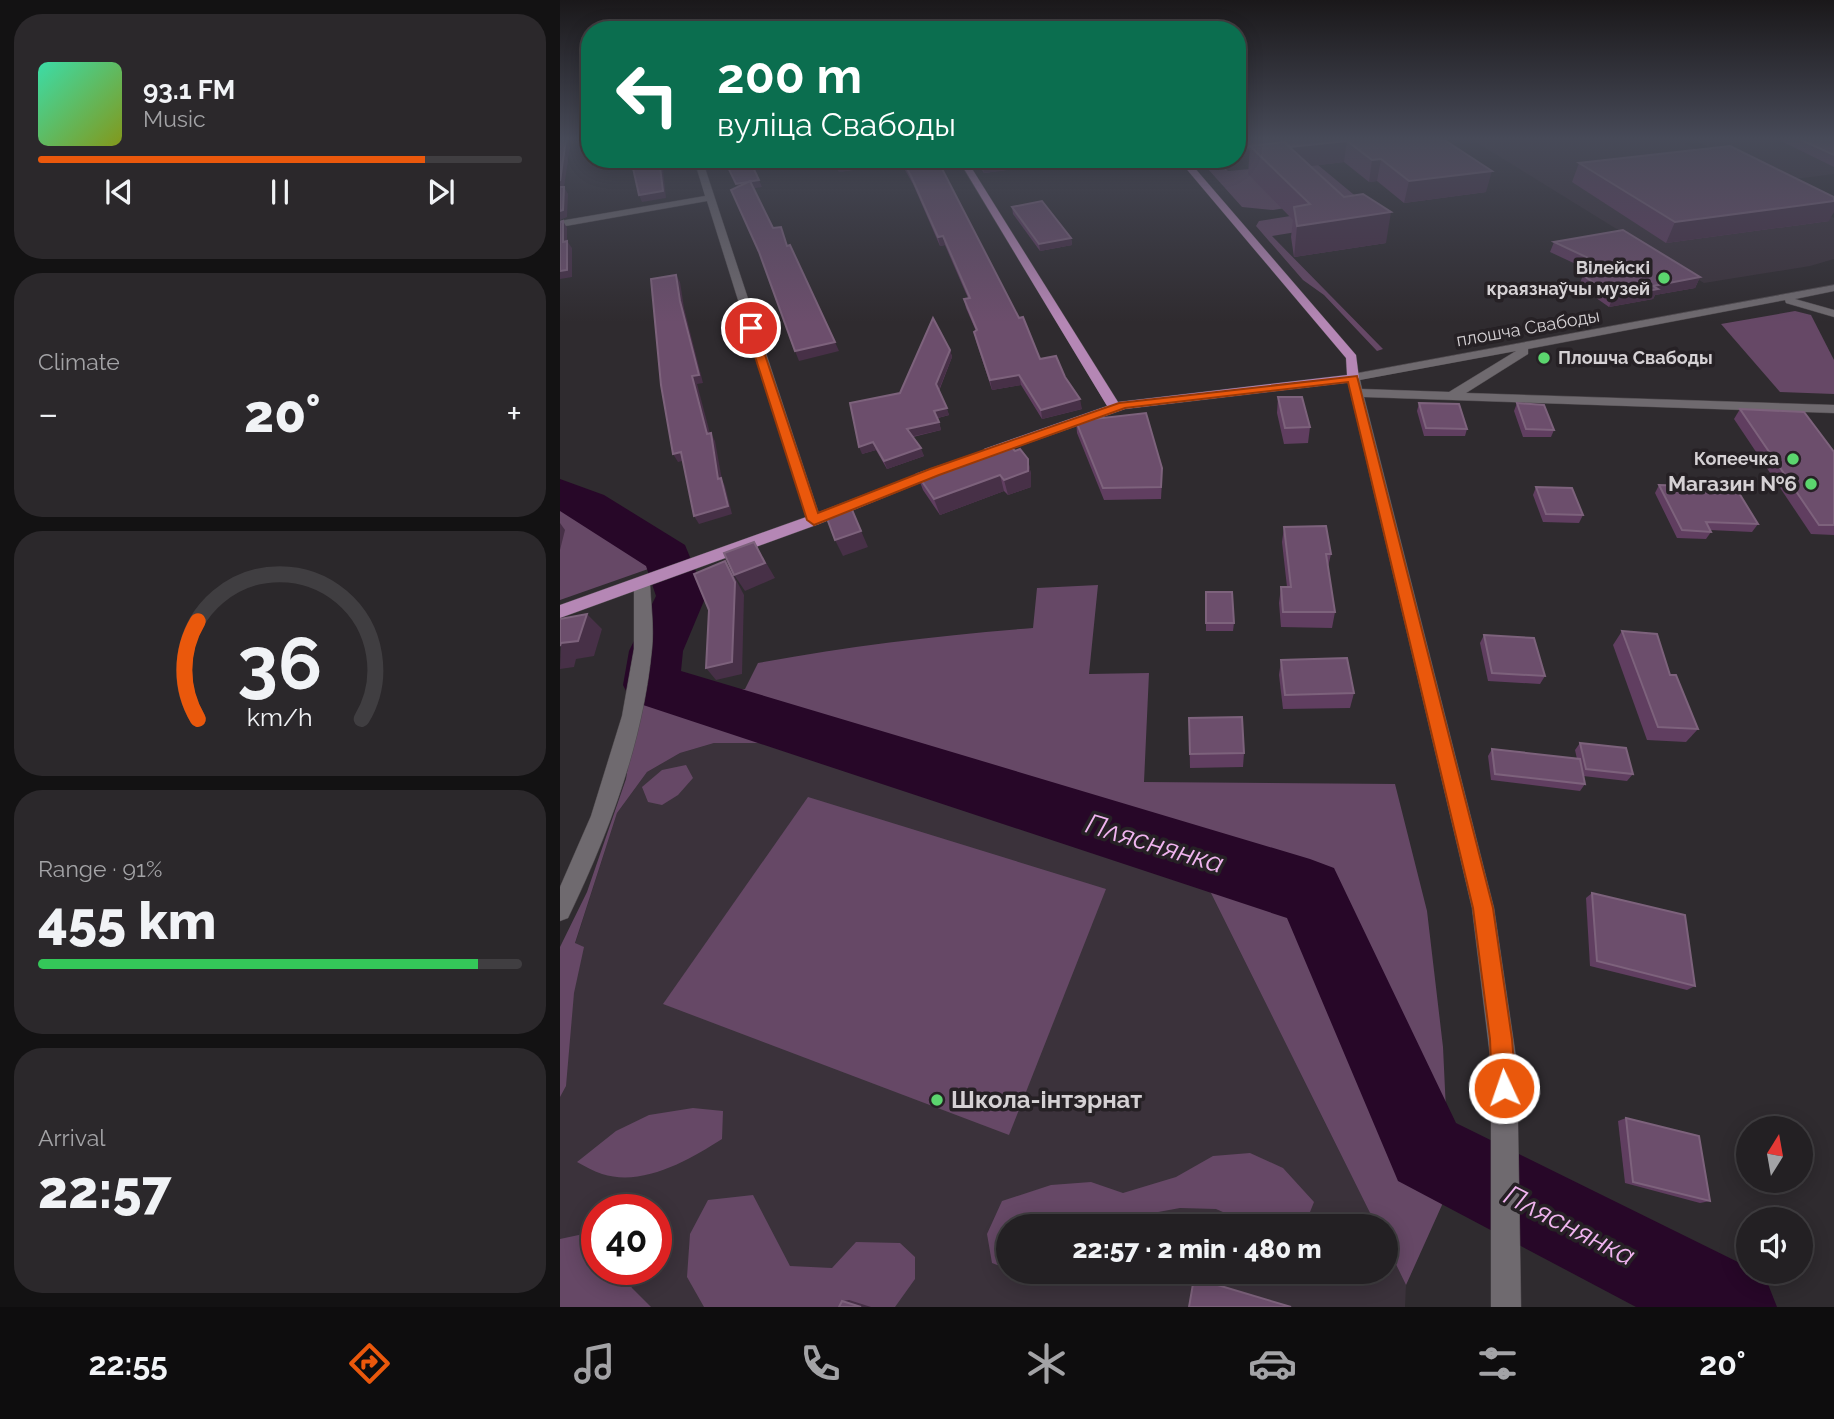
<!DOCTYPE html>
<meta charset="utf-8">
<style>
:root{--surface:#232023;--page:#2b282b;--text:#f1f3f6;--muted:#a3a3a6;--line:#403e41;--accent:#ea580c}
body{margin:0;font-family:Raleway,sans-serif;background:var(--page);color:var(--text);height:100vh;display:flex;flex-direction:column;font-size:26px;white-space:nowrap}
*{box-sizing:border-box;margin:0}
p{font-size:23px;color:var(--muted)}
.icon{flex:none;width:38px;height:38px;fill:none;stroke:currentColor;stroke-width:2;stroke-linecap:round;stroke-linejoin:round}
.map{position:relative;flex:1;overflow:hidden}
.side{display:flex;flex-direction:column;gap:14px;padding:14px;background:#131213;width:560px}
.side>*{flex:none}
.banner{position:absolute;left:21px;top:21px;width:665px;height:147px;border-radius:28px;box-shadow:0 4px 18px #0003,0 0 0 2px var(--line);background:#0b6e4f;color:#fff;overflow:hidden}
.needle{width:46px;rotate:11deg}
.buttons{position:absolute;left:1176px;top:1116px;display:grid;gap:14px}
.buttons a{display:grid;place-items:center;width:77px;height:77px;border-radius:50%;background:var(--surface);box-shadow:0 4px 18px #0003,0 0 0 2px var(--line);font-size:35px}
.speed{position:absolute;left:21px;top:1194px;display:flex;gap:14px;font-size:35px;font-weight:700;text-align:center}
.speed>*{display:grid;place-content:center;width:91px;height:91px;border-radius:50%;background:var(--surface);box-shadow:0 4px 18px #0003,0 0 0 2px var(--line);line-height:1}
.speed .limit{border:10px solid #d22;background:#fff;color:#111}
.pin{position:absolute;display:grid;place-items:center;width:60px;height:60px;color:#fff;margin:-30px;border:4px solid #fff;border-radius:50%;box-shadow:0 2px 7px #0007}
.me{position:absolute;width:77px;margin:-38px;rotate:357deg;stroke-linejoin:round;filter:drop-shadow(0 0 5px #0008)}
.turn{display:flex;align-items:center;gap:24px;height:147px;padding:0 21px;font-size:32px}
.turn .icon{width:91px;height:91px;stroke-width:2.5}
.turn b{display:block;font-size:49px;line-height:60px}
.big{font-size:52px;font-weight:800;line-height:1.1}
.side .card{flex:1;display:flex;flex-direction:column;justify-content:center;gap:10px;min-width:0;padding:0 24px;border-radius:28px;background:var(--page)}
.side .dial{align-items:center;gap:0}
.dial svg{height:182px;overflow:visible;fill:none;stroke:var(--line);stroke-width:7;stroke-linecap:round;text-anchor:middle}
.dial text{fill:var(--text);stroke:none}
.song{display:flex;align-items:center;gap:21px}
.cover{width:84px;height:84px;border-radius:10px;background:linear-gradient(135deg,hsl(160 70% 55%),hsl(70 70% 35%))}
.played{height:7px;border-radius:4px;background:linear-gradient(90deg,var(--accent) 80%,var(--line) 80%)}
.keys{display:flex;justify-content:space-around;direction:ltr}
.heat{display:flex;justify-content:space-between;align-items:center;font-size:38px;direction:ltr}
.charge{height:10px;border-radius:5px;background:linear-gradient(90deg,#34c759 91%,var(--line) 0)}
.trip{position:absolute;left:436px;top:1214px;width:402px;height:70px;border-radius:35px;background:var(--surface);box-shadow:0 4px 18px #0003,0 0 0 2px var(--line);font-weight:800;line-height:70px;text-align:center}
.tabs{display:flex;height:112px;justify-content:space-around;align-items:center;background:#0e0d0e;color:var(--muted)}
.tabs .icon{width:49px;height:49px}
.tabs .active{color:var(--accent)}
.tabs b{font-size:32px;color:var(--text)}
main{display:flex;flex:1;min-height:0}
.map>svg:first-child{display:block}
.built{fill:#3b323b;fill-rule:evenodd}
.green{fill:#664866}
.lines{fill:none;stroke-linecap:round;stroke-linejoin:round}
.river{fill:#270728;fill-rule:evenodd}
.minor-casing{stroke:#4d484c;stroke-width:1}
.major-casing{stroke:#4d484c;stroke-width:1}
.minor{fill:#6f6a6f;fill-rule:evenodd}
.major{fill:#b587b5;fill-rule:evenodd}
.wall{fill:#603e60}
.shaded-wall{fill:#473047}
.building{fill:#6c4e6c;stroke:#7d627c;stroke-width:2}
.route{fill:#ea580c;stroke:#983908;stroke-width:2}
.poi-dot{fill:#5bd56e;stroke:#262125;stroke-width:2.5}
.labels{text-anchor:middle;stroke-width:7;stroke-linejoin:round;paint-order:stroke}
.far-poi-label{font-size:18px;font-weight:bold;fill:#d5d1d4;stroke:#262125;text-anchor:end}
.far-street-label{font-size:18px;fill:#d5d1d4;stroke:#262125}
.poi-label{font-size:21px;font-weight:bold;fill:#d5d1d4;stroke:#262125;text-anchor:end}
.near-poi-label{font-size:24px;font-weight:bold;fill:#d5d1d4;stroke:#262125;text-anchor:start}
.near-water-label{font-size:28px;font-style:italic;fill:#f0b4ef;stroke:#262125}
</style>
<main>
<section class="side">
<div class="card">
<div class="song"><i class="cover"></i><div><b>93.1 FM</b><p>Music</p></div></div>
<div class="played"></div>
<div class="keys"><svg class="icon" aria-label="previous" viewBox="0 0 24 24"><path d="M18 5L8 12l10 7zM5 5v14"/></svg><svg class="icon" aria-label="pause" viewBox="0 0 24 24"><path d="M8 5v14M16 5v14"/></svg><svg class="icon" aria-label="next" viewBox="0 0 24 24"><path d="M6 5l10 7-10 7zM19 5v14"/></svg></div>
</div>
<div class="card"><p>Climate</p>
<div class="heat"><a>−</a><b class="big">20°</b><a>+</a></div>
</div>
<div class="card dial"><svg viewBox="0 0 100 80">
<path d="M14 69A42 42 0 1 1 86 69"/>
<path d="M14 69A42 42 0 0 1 14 26" stroke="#ea580c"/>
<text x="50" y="56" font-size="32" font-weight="700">36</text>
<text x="50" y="72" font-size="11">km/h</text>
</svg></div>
<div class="card"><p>Range · 91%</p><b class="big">455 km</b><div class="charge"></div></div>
<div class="card"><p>Arrival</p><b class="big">22:57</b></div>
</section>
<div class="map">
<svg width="1274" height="1307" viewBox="0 0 1274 1307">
<rect width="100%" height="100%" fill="#2f2b2f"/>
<g class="built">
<path d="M911 139H1116L1274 218V259L1250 266 1144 283Z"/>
<path d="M1132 139H1274V174L1219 181Z"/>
<path d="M154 743H205L642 875 817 1227H448V1272H826V1244L846 1285 845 1307H0V991L57 813 87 772 120 753ZM37 1209H96V1269H37Z"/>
</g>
<g class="green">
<path d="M677 139H695L746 155 822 218 712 236 823 349 817 351 764 295 743 280 696 226 699 221 743 214 805 215 735 153 696 156Z"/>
<path d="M639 159H656L668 171 723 166 764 202 713 210 682 207Z"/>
<path d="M1235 311 1251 315 1274 360V394L1220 392 1161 324Z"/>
<path d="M0 493 28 506 111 561 0 600Z"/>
<path d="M538 585 529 674 589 673 584 782 835 784 867 911 883 1047 886 1111 879 1158 882 1205 846 1285 826 1244V1227H817L642 875 205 743H154L120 753 87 772 57 813 15 943 24 947 14 993 6 1086 0 1097V947L27 892 66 779 93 605 101 594 118 586 121 596 96 651 91 685 133 698 185 689 198 663C289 646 381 635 473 628L477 588Z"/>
<path d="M126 765 133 778 118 795 102 805 88 802 82 787 102 770Z"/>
<path d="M248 797 546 889 449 1135 103 1004Z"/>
<path d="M133 1108 163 1111 162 1139C129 1160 83 1187 42 1174 33 1171 25 1166 17 1162L56 1131 89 1115Z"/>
<path d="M690 1153 723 1168 754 1202 744 1227H697L656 1209 620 1208 560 1219 549 1227H448V1269L432 1263 427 1234 442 1201 491 1185 531 1182 563 1193 616 1177 653 1156Z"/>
<path d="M193 1195 230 1266 272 1268 296 1242 340 1243 355 1257V1279L335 1307H144L127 1277 130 1234 148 1200Z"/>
<path d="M28 1233 37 1241V1269H62L72 1288 91 1307H0V1239Z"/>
</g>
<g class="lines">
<path class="river" d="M0 479 44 495 125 545 146 596 123 651 121 671 750 859 774 868 896 1123 1188 1267V1272L1204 1274 1217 1307H1076L838 1181 727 918 71 701 63 685 69 651 96 596 86 566 0 511Z"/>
<defs>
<g id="minor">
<path d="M134 159H142L261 520 259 524 254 525 247 520 147 201 0 227V221L145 196Z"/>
<path d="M1274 285V291L1235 299 1274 310V317L1226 303 1225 300 968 349V354L906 393 1274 405V413L804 397 934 908 957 1064 961 1307H931V1064L912 908 787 378 793 374ZM956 351 889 392 802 389 800 380Z"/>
<path d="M82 578 90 584C91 605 94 627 92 648 83 743 49 833 8 918L0 921V887L31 816 62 716 74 649V584Z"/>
</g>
<g id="major">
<path d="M398 159H406L558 402 787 375 786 358 618 159H627L796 355 799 378 793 382 565 409 434 455H424V449L547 406Z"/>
<path d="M379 466 386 470 384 473 259 524 0 618V605L249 516Z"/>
</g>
</defs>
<use href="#minor" class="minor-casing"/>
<use href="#major" class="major-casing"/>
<use href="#minor" class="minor"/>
<use href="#major" class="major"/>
</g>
<g class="wall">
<path d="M694 139H883L926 192 844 203 817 181 809 182 784 162 750 166 826 243 734 257 731 237 733 220 688 174 690 146 701 144Z"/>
<path d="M1222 139H1274V167L1221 141Z"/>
<path d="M274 159H377L480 359 505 377 522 409 482 419 461 385 432 390 416 341 414 332 416 331 406 308 404 299 408 298 385 245 380 246 353 184 341 163 279 172Z"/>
<path d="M408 159H528L424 173 420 167 415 169Z"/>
<path d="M1019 163 1269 221 1106 243 1012 182Z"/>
<path d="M452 207 511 238 512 245 480 251 453 214Z"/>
<path d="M994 242 1140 277 1135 288 1095 295 1093 299 1049 307 1019 286 1023 275 1035 273 990 252Z"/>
<path d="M390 350 392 357 379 391 389 415 378 418 381 430 353 437 364 456 327 469 316 450 302 454 340 393Z"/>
<path d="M718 397 750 427 748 443 724 444 717 413Z"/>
<path d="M859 403 907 429 905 436H864L857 411Z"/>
<path d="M957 403 994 430 991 437H963L954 411Z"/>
<path d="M1180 409 1274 452V535L1251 534 1174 419Z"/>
<path d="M516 421 602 480 601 499 544 500 517 433Z"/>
<path d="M455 451 468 459 471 475V487L448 495 444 491 380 515 363 490 357 474Z"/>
<path d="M1099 485 1130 492 1198 524 1192 532 1150 530 1151 532 1146 539 1117 538 1095 493Z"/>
<path d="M976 487 1023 515 1019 523 983 522 973 495Z"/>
<path d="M724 527 771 554 768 567 775 612 772 628 721 627 719 603 721 587H727L722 542Z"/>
<path d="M646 592 674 623 673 631H646Z"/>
<path d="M1062 631 1110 675 1138 729 1126 742 1087 740 1053 645Z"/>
<path d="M924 635 985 676 980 684 928 681 920 643Z"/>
<path d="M721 660 794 693 790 708 723 709 719 675Z"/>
<path d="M629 718 684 753 683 767 630 768Z"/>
<path d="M1020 743 1073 774 1067 781 1023 776 1025 784 1020 791 931 780 928 756 932 749 1017 759 1015 750Z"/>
<path d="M1032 893 1135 986 1127 990 1030 966 1026 898Z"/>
<path d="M1066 1118 1150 1201 1140 1203 1065 1183 1058 1121Z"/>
</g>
<g class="shaded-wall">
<path d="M6 139H11L3 194 0 189V181Z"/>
<path d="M787 141 784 162 728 169 730 147Z"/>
<path d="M99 159H102L106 198 82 202 79 195Z"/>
<path d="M197 159 200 168 194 169 191 163Z"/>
<path d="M308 159H340L341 163 279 172 276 164Z"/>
<path d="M418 159 420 167 415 169 414 161Z"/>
<path d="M468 159H528L424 173 422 165Z"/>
<path d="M821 159 817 181 809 182 812 160Z"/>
<path d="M932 171 926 192 844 203 849 181Z"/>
<path d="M199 180 202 187 179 191 176 184Z"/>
<path d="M4 187 8 194 7 217 0 220V211Z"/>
<path d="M1274 201V212L1269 221 1106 243 1115 222Z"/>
<path d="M831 212 826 243 734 257 737 226Z"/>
<path d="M3 221 7 228V249L3 242Z"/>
<path d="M383 236 385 245 380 246 378 237Z"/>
<path d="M511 238 512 245 480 251 479 244Z"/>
<path d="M7 241 12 248V277L0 279V271Z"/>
<path d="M116 275 120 282 124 308 143 383 137 384 152 441 151 433 155 441 162 480 165 486 172 514 139 524 134 516 158 479 132 376Z"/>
<path d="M1140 277 1135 288 1095 295 1093 299 1049 307 1053 297 1093 286Z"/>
<path d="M275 342 279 351 239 361 235 351Z"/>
<path d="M390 350 392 357 378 392 376 384Z"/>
<path d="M459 375 461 385 432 390 430 380Z"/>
<path d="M520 399 522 409 482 419 481 410Z"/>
<path d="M387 408 389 415 377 418 374 411Z"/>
<path d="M379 422 381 430 350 437 347 429Z"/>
<path d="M313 442 316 450 302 454 299 447Z"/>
<path d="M361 448 364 456 327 469 324 461Z"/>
<path d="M121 452 126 460 118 462 113 454Z"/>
<path d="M468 459 471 475V487L448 495 444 480Z"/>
<path d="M440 475 444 491 380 515 374 499Z"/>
<path d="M290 505 308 547 283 556 275 540Z"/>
<path d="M0 523 5 530 0 550Z"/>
<path d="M194 542 215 578 185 591 174 575Z"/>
<path d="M165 561 173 574 184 595 182 674 156 680 146 668Z"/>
<path d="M27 614 42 629 34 656 16 659 14 667 0 669 1 643Z"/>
<path d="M289 1300 311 1307H301L282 1301Z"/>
</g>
<g class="building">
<path d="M0 139H6L0 181Z"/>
<path d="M719 139H883L932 171 849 181 821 159 812 160 787 141 730 147Z"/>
<path d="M1239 139H1274V155Z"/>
<path d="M724 142 784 197 803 194 831 212 737 226 734 207 750 204 690 146Z"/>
<path d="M1170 146 1274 197V201L1115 222 1019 163Z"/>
<path d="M71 159H99L103 191 79 195Z"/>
<path d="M164 159H197L198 161 191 163 199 180 176 184Z"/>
<path d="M274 159H308L276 164Z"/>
<path d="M342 159H377L459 318 463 317 480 359 496 356 505 377 520 399 481 410 459 375 430 380 414 332 417 330 404 299 410 298 383 236 378 237 351 176Z"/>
<path d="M419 159H468L422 165Z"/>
<path d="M190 181 213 228 221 227 227 246 230 245 275 342 235 351 199 252 171 190Z"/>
<path d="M0 187H4L3 210 0 211Z"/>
<path d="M482 201 511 238 479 244 452 207Z"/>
<path d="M3 221V242L7 241V270L0 271V222Z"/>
<path d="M1063 230 1140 277 1093 286 1098 289 1053 297 1023 275 1054 270 994 242Z"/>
<path d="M116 275 120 301 139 375 132 376 147 434 151 433 158 479 161 478 168 506 134 516 121 452 113 454 101 385 91 279Z"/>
<path d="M373 318 390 350 376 384 387 408 374 411 379 422 347 429 361 448 324 461 313 442 299 447 290 403 340 393Z"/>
<path d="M718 397H742L750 427 725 428Z"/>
<path d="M859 403 899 404 907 429 866 428Z"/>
<path d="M957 403 984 405 994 430 966 429Z"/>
<path d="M1180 409 1244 412 1274 452V525H1259Z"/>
<path d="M586 413 602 468 601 487 543 488 516 421Z"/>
<path d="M447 443 455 451 460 449 468 459V471L444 480 440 475 374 499 357 474Z"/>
<path d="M1099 485 1127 486 1130 492 1179 493 1198 524 1146 522 1151 532 1122 530Z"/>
<path d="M976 487 1012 488 1023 515 986 514Z"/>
<path d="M290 505 301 531 275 540 265 513Z"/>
<path d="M766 526 771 554H766L775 612H723L721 587H731L724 527Z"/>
<path d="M194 542 205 563 174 575 164 553Z"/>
<path d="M165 561 175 582 172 662 146 668 149 610 134 574Z"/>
<path d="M646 592H672L674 623H646Z"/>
<path d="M27 614 18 641 1 643 0 646V619Z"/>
<path d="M1062 631 1097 634 1110 675H1116L1138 729 1098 727Z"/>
<path d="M924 635 974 638 985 676 932 673Z"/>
<path d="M787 658 794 693 725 695 721 660Z"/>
<path d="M682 717 684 753 630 754 629 718Z"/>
<path d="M1020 743 1066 748 1073 774 1026 769Z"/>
<path d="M932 749 1020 759 1025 784 935 774Z"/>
<path d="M1032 893 1125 915 1135 986 1037 961Z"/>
<path d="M1066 1118 1139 1136 1150 1201 1073 1182Z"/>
<path d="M634 1278 731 1307H629Z"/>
<path d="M282 1301 301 1307H279Z"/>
</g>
<linearGradient id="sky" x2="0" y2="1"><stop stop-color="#1a181a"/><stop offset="0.43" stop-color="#474a58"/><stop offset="1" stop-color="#474a58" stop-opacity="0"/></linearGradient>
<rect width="1274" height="322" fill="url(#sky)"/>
<path class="route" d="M191 325 196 328 258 513 370 469 559 403 797 376 933 908 952 1039 956 1088 952 1097 944 1100 936 1097 932 1088 930 1039 913 908 788 382 565 408 379 475 254 525 247 520 186 328Z"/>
<g class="poi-dot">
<circle cx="1104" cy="278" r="7"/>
<circle cx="984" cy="358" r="7"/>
<circle cx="1233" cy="459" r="7"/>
<circle cx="1251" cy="484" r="7"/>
<circle cx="377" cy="1100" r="7"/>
</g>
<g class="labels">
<g class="far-poi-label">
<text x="1090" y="274">Вілейскі<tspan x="1090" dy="21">краязнаўчы музей</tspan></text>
<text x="998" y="364" text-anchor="start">Плошча Свабоды</text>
<text x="1219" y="465">Копеечка</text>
</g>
<g class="far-street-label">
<text transform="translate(968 328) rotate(-10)" y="6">плошча Свабоды</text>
</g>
<g class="poi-label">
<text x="1237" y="491">Магазин №6</text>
</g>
<g class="near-poi-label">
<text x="391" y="1108">Школа-інтэрнат</text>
</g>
<g class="near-water-label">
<text transform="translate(595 843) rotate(17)" y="10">Пляснянка</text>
<text transform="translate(1010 1225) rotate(27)" y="10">Пляснянка</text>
</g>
</g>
</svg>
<div class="buttons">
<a><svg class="needle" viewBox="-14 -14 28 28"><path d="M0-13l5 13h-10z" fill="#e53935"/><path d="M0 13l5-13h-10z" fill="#a3a3a6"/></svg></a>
<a><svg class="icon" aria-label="sound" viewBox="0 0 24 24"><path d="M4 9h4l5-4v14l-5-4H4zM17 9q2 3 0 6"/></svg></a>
</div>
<div class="speed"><div class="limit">40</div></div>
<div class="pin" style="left:191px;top:328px;background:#d93025"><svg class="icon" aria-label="arrive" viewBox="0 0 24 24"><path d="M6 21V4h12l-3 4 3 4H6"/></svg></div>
<svg class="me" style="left:944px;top:1088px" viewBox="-20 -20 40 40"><circle r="17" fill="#ea580c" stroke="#fff" stroke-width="3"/><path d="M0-11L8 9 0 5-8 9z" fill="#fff"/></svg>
<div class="trip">22:57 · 2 min · 480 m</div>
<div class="banner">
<div class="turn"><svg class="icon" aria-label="left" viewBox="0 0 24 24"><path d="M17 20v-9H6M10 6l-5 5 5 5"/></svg><div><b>200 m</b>вуліца Свабоды</div></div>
</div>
</div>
</main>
<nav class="tabs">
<b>22:55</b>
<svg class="icon active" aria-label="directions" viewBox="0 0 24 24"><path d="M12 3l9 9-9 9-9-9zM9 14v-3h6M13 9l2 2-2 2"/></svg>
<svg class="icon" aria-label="music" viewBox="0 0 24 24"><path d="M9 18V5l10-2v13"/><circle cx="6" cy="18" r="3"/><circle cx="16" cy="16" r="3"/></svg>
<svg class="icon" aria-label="phone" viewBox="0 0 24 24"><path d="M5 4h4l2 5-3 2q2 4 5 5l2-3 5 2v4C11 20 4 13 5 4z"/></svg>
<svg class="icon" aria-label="climate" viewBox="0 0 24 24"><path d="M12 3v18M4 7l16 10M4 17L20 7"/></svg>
<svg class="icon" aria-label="car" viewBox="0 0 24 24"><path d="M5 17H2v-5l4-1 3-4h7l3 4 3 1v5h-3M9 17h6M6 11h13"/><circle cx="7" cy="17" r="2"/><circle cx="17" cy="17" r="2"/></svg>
<svg class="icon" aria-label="filters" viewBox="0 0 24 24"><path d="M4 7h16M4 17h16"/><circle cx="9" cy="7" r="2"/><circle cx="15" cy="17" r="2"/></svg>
<b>20°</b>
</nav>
